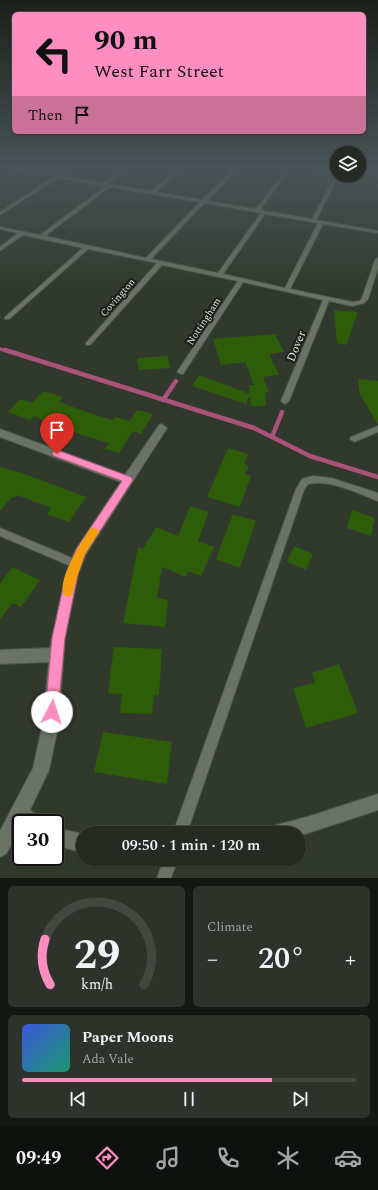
<!DOCTYPE html>
<meta charset="utf-8">
<style>
:root{--surface:#252b22;--page:#2d332a;--text:#f1f3f6;--muted:#a3a7a5;--line:#424740;--accent:#fd8ebf}
body{margin:0;font-family:Spectral,serif;background:var(--page);color:var(--text);height:100vh;display:flex;flex-direction:column;font-size:15px;white-space:nowrap}
*{box-sizing:border-box;margin:0}
p{font-size:13px;color:var(--muted)}
.icon{flex:none;width:22px;height:22px;fill:none;stroke:currentColor;stroke-width:2;stroke-linecap:round;stroke-linejoin:round}
.map{position:relative;height:878px;overflow:hidden}
.drawer{display:flex;flex-direction:column;gap:8px;padding:8px;background:#141813;flex:1}
.drawer>*{flex:none}
.guide{position:absolute;left:12px;top:12px;width:354px;height:122px;border-radius:6px;box-shadow:0 1px 3px #0004,0 0 0 1px var(--line);background:#fd8ebf;color:#111;overflow:hidden}
.buttons{position:absolute;left:330px;top:146px;display:grid;gap:8px}
.buttons a{display:grid;place-items:center;width:36px;height:36px;border-radius:50%;background:var(--surface);box-shadow:0 1px 3px #0004,0 0 0 1px var(--line);font-size:20px}
.speed{position:absolute;left:12px;top:814px;display:flex;gap:8px;font-size:20px;font-weight:700;text-align:center}
.speed>*{display:grid;place-content:center;width:52px;height:52px;border-radius:50%;background:var(--surface);box-shadow:0 1px 3px #0004,0 0 0 1px var(--line);line-height:1}
.speed .limit{border:2px solid #111;border-radius:6px;background:#fff;color:#111}
.pin{position:absolute;display:grid;place-items:center;width:34px;height:34px;color:#fff;margin:-41px -17px;border-radius:50% 50% 50% 0;rotate:-45deg;box-shadow:0 0 4px #0007}
.pin .icon{rotate:45deg}
.me{position:absolute;width:44px;margin:-22px;rotate:5deg;stroke-linejoin:round;filter:drop-shadow(0 0 3px #0008)}
.turn{display:flex;align-items:center;gap:14px;height:84px;padding:0 16px;font-size:18px}
.turn .icon{width:52px;height:52px;stroke-width:2.5}
.turn b{display:block;font-size:28px;line-height:34px}
.then{display:flex;align-items:center;height:38px;padding:0 16px;background:#0003;gap:8px;font-size:15px}
.big{font-size:30px;font-weight:600;line-height:1.1}
.drawer .widget{flex:1;display:flex;flex-direction:column;justify-content:center;gap:6px;min-width:0;padding:0 14px;border-radius:6px;background:var(--page)}
.drawer .dial{align-items:center;gap:0}
.dial svg{height:104px;overflow:visible;fill:none;stroke:var(--line);stroke-width:7;stroke-linecap:round;text-anchor:middle}
.dial text{fill:var(--text);stroke:none}
.song{display:flex;align-items:center;gap:12px}
.cover{width:48px;height:48px;border-radius:6px;background:linear-gradient(135deg,hsl(230 70% 55%),hsl(160 70% 35%))}
.played{height:4px;border-radius:2px;background:linear-gradient(90deg,var(--accent) 75%,var(--line) 75%)}
.keys{display:flex;justify-content:space-around;direction:ltr}
.heat{display:flex;justify-content:space-between;align-items:center;font-size:22px;direction:ltr}
.drawer .tiles{flex:1;display:grid;gap:8px;grid-template-columns:1fr 1fr}
.widget:last-child{grid-column:span 2}
.trip{position:absolute;left:76px;top:826px;width:230px;height:40px;border-radius:20px;background:var(--surface);box-shadow:0 1px 3px #0004,0 0 0 1px var(--line);font-weight:600;line-height:40px;text-align:center}
.tabs{display:flex;height:64px;justify-content:space-around;align-items:center;background:#0f110e;color:var(--muted)}
.tabs .icon{width:28px;height:28px}
.tabs .selected{color:var(--accent)}
.tabs b{font-size:18px;color:var(--text)}
.map>svg:first-child{display:block}
.built{fill:#374331}
.lines{fill:none;stroke-linecap:round;stroke-linejoin:round}
.stream-far1{stroke:#a9537a;stroke-width:3.5}
.stream{stroke:#a9537a;stroke-width:4.5}
.building{fill:#2d5d08}
.service-casing{stroke:#4d544a;stroke-width:2}
.minor-casing{stroke:#4d544a;stroke-width:2}
.service{fill:#6a7365;fill-rule:evenodd}
.minor{fill:#6a7365;fill-rule:evenodd}
.route{fill:#fd8ebf;stroke:#a45c7c}
.slow{fill:#f59e0b}
.labels{text-anchor:middle;stroke-width:4;stroke-linejoin:round;paint-order:stroke}
.far-street-label{font-size:10px;fill:#e2e7df;stroke:#1b1f1a}
.street-label{font-size:12px;fill:#e2e7df;stroke:#1b1f1a}
</style>
<div class="map">
<svg width="378" height="878" viewBox="0 0 378 878">
<rect width="100%" height="100%" fill="#31392d"/>
<g class="built">
<path d="M277 167H337V174L298 170Z"/>
<path d="M359 167H378V178L350 175H359Z"/>
</g>
<g class="lines">
<path class="stream-far1" d="M0 349 8 351"/>
<g class="stream">
<path d="M5 350 254 428 310 456 378 477"/>
<path d="M163 400 176 381"/>
<path d="M272 437 282 412"/>
</g>
</g>
<g class="building">
<path d="M334 310 358 312 346 345 337 343Z"/>
<path d="M275 334 284 352 269 354 279 375 263 377 269 392 265 393 266 406H251L249 385H254L245 362 221 365 213 339Z"/>
<path d="M168 356 170 368 139 370 137 358Z"/>
<path d="M199 375 250 394 246 404 192 386Z"/>
<path d="M358 379 378 381V424L360 395Z"/>
<path d="M43 391 63 397 59 402 101 417 113 420 115 417 130 421 137 410 153 414 141 434 133 431 119 453 105 449 109 443 82 435 34 416 30 420 8 412 20 399 32 403Z"/>
<path d="M228 448 248 454 244 464 249 466 245 474 251 476 240 507 207 497Z"/>
<path d="M0 467 19 472 86 497 69 522 47 514 51 508 17 495 15 498 12 497 0 511Z"/>
<path d="M190 506 209 512 198 541 214 547 201 576 188 571 186 577 162 567 157 598 168 600 165 627 123 623 138 547 143 549 156 527 178 536Z"/>
<path d="M352 510 375 518 371 536 347 528Z"/>
<path d="M233 514 256 521 240 568 216 559Z"/>
<path d="M294 546 313 554 306 570 287 562Z"/>
<path d="M12 567 40 580 21 607 12 603 0 620V584Z"/>
<path d="M114 647 162 649 159 696 154 695 152 714 120 713 122 694 108 693Z"/>
<path d="M339 664 358 713 306 728 293 688 315 683 312 673Z"/>
<path d="M103 732 172 742 167 784 94 772Z"/>
</g>
<g class="lines">
<defs>
<g id="service">
<path d="M2 167H10L57 175 70 167H74L61 176 103 183 126 167H130L107 184 151 191 180 167H184L156 192 202 200 230 172 237 167 238 169 207 201 256 209 284 173 286 174 260 210 312 219 332 182 336 181 316 220 378 231V233L323 224 290 289 352 302 360 301 362 298 375 260 378 258V268L368 299 364 303 352 306 329 301 289 401 285 404 281 401 323 300 243 282 183 374H181L177 372 238 281 162 265 90 345H86V343L157 263 88 249 9 319H5V317L83 248 23 235 0 251V247L18 233 0 229V227L40 235 106 186 58 178 0 215V212L54 177ZM110 187 200 202 146 258 45 236ZM204 203 261 213 218 273 151 259ZM265 214 318 223 285 288 223 274Z"/>
<path d="M378 426V432L354 442 350 439 351 437Z"/>
<path d="M313 476 331 478 378 493V501C357 493 331 479 308 484L304 490 187 833H173L296 489 302 479Z"/>
<path d="M0 528 79 561 81 564 79 567 76 568 73 567 0 536Z"/>
<path d="M164 859H178L171 878H157Z"/>
</g>
<g id="minor">
<path d="M162 424 167 428 86 554 78 574 65 638 58 727 49 770 30 810 40 817 42 823H21V828L6 854 0 857V831L33 768 42 727 49 662 0 664V650L50 648 66 574 75 551 121 482 0 437V429L125 475 159 425Z"/>
<path d="M378 794V810L299 836V833H266L269 827 310 816Z"/>
<path d="M55 828 83 834V852L55 846Z"/>
</g>
</defs>
<use href="#service" class="service-casing"/>
<use href="#minor" class="minor-casing"/>
<use href="#service" class="service"/>
<use href="#minor" class="minor"/>
</g>
<linearGradient id="sky" x2="0" y2="1"><stop stop-color="#1b1f19"/><stop offset="0.58" stop-color="#485457"/><stop offset="1" stop-color="#485457" stop-opacity="0"/></linearGradient>
<rect width="378" height="290" fill="url(#sky)"/>
<path class="route" d="M57 450 131 477 133 480 85 554 78 574 65 638 58 712 56 717 52 719 47 717 45 712 52 638 66 574 77 548 122 481 54 456 52 454 54 451Z"/>
<path class="slow" d="M93 528 97 529 99 532 85 554 78 574 72 595 68 597 64 595C57 580 81 542 90 529Z"/>
<g class="labels">
<g class="far-street-label">
<text transform="translate(117 297) rotate(-49)" y="4">Covington</text>
<text transform="translate(203 321) rotate(-57)" y="4">Nottingham</text>
</g>
<g class="street-label">
<text transform="translate(296 346) rotate(-68)" y="4">Dover</text>
</g>
</g>
</svg>
<div class="buttons">
<a><svg class="icon" aria-label="layers" viewBox="0 0 24 24"><path d="M12 4l9 5-9 5-9-5zM3 14l9 5 9-5"/></svg></a>
</div>
<div class="speed"><div class="limit">30</div></div>
<div class="pin" style="left:57px;top:454px;background:#d93025"><svg class="icon" aria-label="arrive" viewBox="0 0 24 24"><path d="M6 21V4h12l-3 4 3 4H6"/></svg></div>
<svg class="me" style="left:52px;top:712px" viewBox="-20 -20 40 40"><circle r="19" fill="#fff"/><path d="M0-13L10 11 0 6-10 11z" fill="#fd8ebf"/></svg>
<div class="trip">09:50 · 1 min · 120 m</div>
<div class="guide">
<div class="turn"><svg class="icon" aria-label="left" viewBox="0 0 24 24"><path d="M17 20v-9H6M10 6l-5 5 5 5"/></svg><div><b>90 m</b>West Farr Street</div></div>
<div class="then">Then<svg class="icon" aria-label="arrive" viewBox="0 0 24 24"><path d="M6 21V4h12l-3 4 3 4H6"/></svg></div>
</div>
</div>
<section class="drawer">
<div class="tiles">
<div class="widget dial"><svg viewBox="0 0 100 80">
<path d="M14 69A42 42 0 1 1 86 69"/>
<path d="M14 69A42 42 0 0 1 10 34" stroke="#fd8ebf"/>
<text x="50" y="56" font-size="32" font-weight="700">29</text>
<text x="50" y="72" font-size="11">km/h</text>
</svg></div>
<div class="widget"><p>Climate</p>
<div class="heat"><a>−</a><b class="big">20°</b><a>+</a></div>
</div>
<div class="widget">
<div class="song"><i class="cover"></i><div><b>Paper Moons</b><p>Ada Vale</p></div></div>
<div class="played"></div>
<div class="keys"><svg class="icon" aria-label="previous" viewBox="0 0 24 24"><path d="M18 5L8 12l10 7zM5 5v14"/></svg><svg class="icon" aria-label="pause" viewBox="0 0 24 24"><path d="M8 5v14M16 5v14"/></svg><svg class="icon" aria-label="next" viewBox="0 0 24 24"><path d="M6 5l10 7-10 7zM19 5v14"/></svg></div>
</div>
</div>
</section>
<nav class="tabs">
<b>09:49</b>
<svg class="icon selected" aria-label="directions" viewBox="0 0 24 24"><path d="M12 3l9 9-9 9-9-9zM9 14v-3h6M13 9l2 2-2 2"/></svg>
<svg class="icon" aria-label="music" viewBox="0 0 24 24"><path d="M9 18V5l10-2v13"/><circle cx="6" cy="18" r="3"/><circle cx="16" cy="16" r="3"/></svg>
<svg class="icon" aria-label="phone" viewBox="0 0 24 24"><path d="M5 4h4l2 5-3 2q2 4 5 5l2-3 5 2v4C11 20 4 13 5 4z"/></svg>
<svg class="icon" aria-label="climate" viewBox="0 0 24 24"><path d="M12 3v18M4 7l16 10M4 17L20 7"/></svg>
<svg class="icon" aria-label="car" viewBox="0 0 24 24"><path d="M5 17H2v-5l4-1 3-4h7l3 4 3 1v5h-3M9 17h6M6 11h13"/><circle cx="7" cy="17" r="2"/><circle cx="17" cy="17" r="2"/></svg>
</nav>
